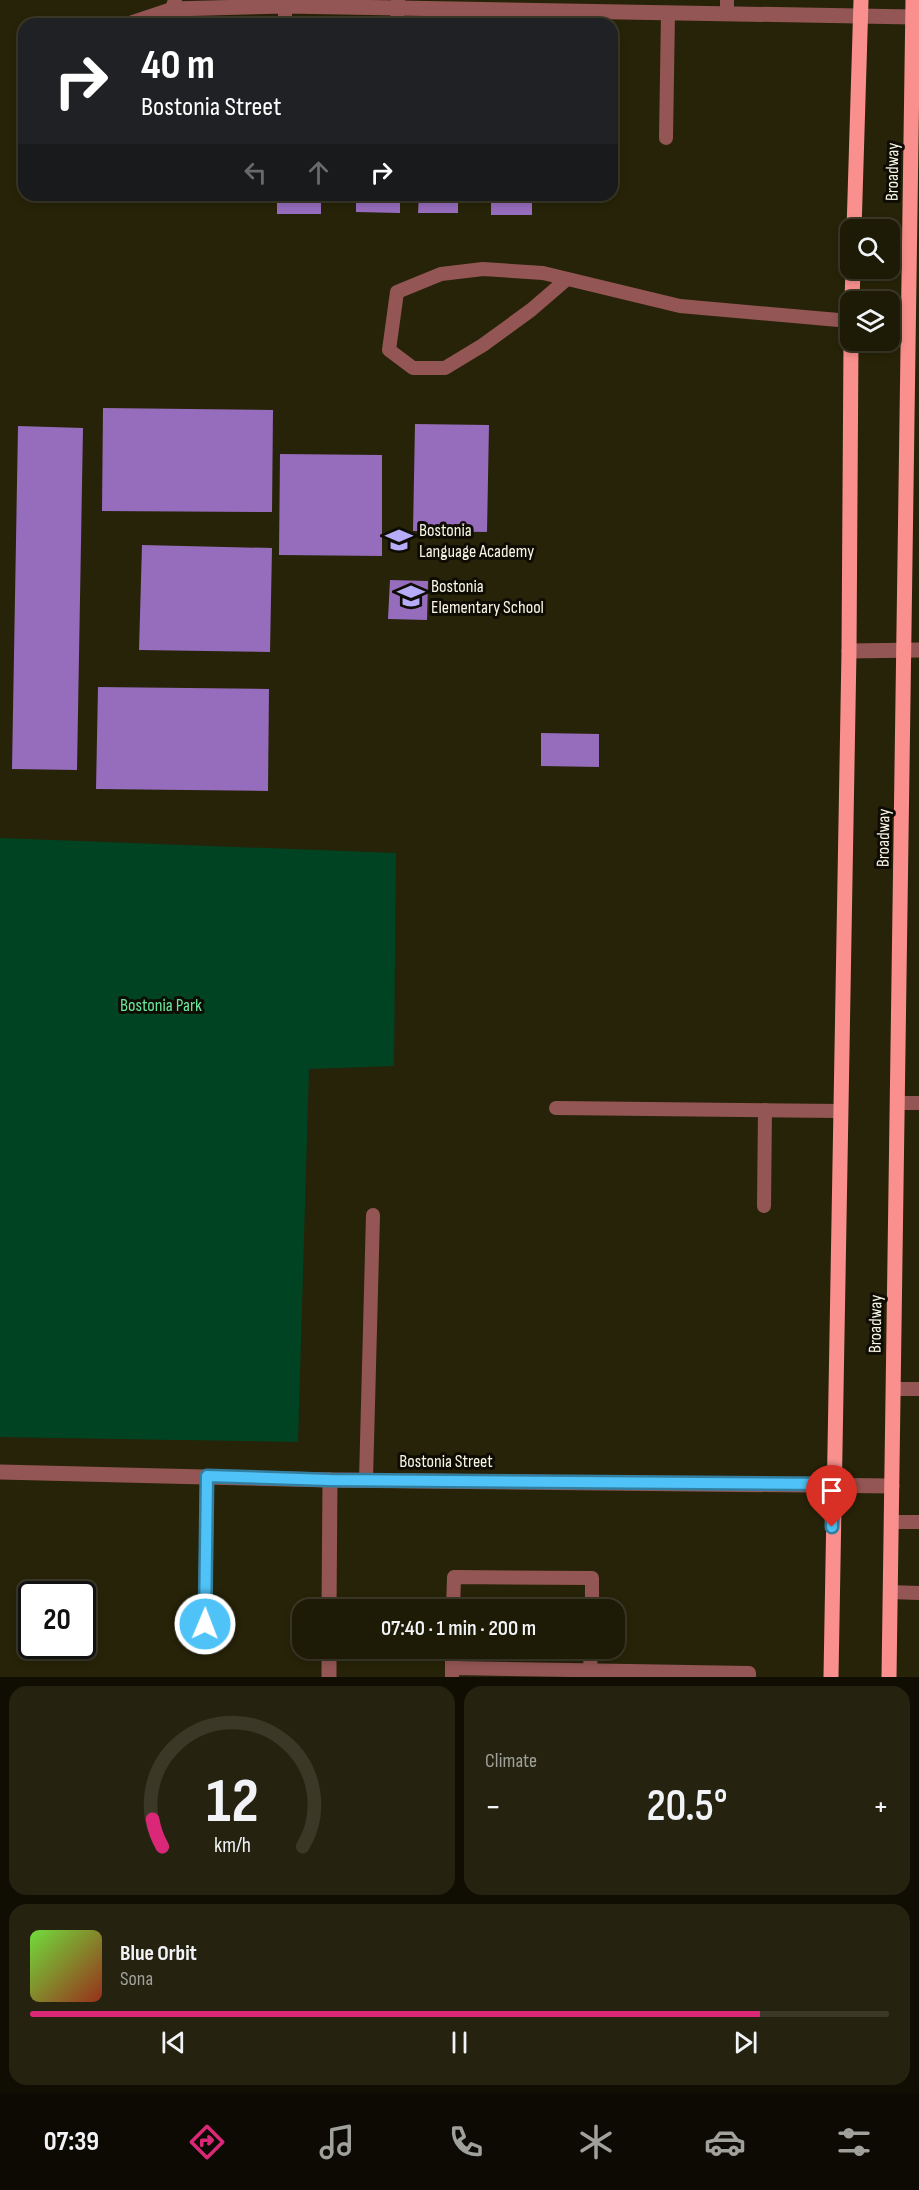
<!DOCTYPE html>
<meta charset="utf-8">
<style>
:root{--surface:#1d1a06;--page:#252310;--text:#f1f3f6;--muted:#a0a19b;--line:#3b3828;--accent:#db2777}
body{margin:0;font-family:"Sofia Sans Condensed",sans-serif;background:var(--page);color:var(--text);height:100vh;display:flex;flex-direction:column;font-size:22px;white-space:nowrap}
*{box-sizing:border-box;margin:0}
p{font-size:20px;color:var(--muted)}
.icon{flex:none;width:33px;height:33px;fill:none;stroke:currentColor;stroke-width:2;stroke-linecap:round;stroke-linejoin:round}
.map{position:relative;height:1677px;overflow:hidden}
.drawer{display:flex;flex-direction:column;gap:9px;padding:9px;background:#100e03;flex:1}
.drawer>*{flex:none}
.top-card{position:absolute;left:18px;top:18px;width:600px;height:183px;border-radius:18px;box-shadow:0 3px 9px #0003,0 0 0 2px var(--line);background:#202124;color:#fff;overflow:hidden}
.controls{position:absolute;left:840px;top:219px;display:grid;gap:12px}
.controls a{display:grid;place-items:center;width:60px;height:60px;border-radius:12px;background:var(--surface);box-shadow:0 3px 9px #0003,0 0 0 2px var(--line);font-size:30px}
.speed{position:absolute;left:18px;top:1581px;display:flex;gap:12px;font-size:30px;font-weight:700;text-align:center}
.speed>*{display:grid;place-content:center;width:78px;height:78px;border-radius:50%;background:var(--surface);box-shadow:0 3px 9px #0003,0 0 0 2px var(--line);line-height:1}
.speed .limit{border:3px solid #111;border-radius:9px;background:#fff;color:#111}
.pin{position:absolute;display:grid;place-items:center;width:51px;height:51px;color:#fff;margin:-62px -26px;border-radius:50% 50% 50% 0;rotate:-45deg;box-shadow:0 0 6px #0007}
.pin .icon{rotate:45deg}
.me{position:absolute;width:66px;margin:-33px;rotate:1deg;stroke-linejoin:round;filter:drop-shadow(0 0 4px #0008)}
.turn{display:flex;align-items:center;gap:21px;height:126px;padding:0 24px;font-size:27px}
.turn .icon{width:78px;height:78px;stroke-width:2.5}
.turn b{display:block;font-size:42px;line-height:51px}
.lanes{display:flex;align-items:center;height:57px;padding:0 24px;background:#0003;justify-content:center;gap:30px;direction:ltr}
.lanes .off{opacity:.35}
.big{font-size:45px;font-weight:600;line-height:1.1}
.drawer .card{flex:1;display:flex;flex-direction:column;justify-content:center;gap:9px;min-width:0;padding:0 21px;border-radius:18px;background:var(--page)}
.drawer .dial{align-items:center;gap:0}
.dial svg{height:156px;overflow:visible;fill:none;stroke:var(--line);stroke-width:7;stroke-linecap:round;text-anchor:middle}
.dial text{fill:var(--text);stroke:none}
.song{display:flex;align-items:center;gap:18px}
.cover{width:72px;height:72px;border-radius:9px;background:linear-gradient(135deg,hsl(100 70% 55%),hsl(10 70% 35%))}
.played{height:6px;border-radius:3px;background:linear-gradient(90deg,var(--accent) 85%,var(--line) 85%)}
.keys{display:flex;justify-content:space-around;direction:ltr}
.heat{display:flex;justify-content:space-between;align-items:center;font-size:33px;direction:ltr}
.drawer .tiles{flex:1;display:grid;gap:9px;grid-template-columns:1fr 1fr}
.card:last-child{grid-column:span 2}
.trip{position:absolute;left:292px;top:1599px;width:333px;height:60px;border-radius:18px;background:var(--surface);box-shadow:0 3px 9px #0003,0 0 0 2px var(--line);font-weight:600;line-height:60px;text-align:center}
.dock{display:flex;height:96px;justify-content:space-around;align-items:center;background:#0c0a02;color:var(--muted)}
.dock .icon{width:42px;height:42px}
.dock .selected{color:var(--accent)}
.dock b{font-size:27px;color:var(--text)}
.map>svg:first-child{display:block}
.green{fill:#004322}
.building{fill:#966cbc}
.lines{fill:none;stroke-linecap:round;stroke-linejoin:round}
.lane{stroke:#945654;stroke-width:14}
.street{stroke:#945654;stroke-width:15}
.primary{stroke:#f9908e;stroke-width:15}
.route-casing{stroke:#337fa1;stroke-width:15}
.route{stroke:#4fc3f7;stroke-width:10}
.labels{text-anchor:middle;stroke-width:6;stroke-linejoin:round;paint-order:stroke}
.street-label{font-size:18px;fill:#f8f6e6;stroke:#0e0c03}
.poi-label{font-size:18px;fill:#f8f6e6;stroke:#0e0c03;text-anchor:start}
.park-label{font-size:18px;fill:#69e89d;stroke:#0e0c03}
</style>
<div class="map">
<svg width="919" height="1677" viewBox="0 0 919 1677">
<rect width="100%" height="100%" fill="#272308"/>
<path class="green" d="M0 838 396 853 394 1066 309 1069 298 1442 0 1437Z"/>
<g class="building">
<rect x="277" y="195" width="44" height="19"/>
<path d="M356 195H400V213L356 212Z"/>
<path d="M419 195H458V213H418Z"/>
<rect x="491" y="195" width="41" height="20"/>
<path d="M103 408 273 410 272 512 102 511Z"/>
<path d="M415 424 489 425 487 532 413 531Z"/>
<path d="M18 426 83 428 77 770 12 769Z"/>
<path d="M280 454 382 455V556L279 555Z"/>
<path d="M142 545 272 548 270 652 139 650Z"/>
<path d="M390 580 428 581 427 620 388 619Z"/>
<path d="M98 687 269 689 268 791 96 789Z"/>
<path d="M541 733 599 734V767L541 766Z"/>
</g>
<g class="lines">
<g class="lane">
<path d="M727 14V0"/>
<path d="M127 24 172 9 175 0"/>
<path d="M285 24V6"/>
<path d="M397 24 398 0"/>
<path d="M584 24V12"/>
<path d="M666 138 668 13"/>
<path d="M567 279 531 310 483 345 445 368H413L389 350 397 292 441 274 483 269 543 273 680 306 850 321"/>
<path d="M898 1103H919"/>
<path d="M556 1108 840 1111"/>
<path d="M764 1206 765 1110"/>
<path d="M893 1389H919"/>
<path d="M366 1480 373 1215"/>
<path d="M891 1522H919"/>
<path d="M890 1592 919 1593"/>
<path d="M453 1610 454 1577 592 1578V1610"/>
<path d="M205 1624 207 1476"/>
<path d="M452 1668V1648"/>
<path d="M590 1671 591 1648"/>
<path d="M452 1677V1668L749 1673V1677"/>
</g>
<g class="street">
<path d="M172 9 285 6 913 17"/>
<path d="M849 651 919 650"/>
<path d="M0 1472 330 1480 892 1486"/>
<path d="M329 1610 330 1480"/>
<path d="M329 1677V1648"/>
</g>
<g class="primary">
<path d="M854 230 861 0"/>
<path d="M852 302 853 268"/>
<path d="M831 1677 849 651 851 340"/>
<path d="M889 1677 913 0"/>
</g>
</g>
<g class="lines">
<defs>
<path id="route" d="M205 1624 207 1476 330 1480 833 1484 832 1527"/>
</defs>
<use href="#route" class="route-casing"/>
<use href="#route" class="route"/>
</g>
<defs>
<symbol id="school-bare" viewBox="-9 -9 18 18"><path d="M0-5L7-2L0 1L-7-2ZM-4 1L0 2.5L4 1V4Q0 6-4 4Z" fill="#b6acf8" stroke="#0e0c03" stroke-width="2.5" paint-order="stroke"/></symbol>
</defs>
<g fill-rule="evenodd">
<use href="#school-bare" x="380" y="521" width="38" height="38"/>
<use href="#school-bare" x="392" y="577" width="38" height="38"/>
</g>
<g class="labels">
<g class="street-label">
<text transform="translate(892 172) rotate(-89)" y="6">Broadway</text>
<text transform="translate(883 838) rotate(-89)" y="6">Broadway</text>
<text transform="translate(875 1324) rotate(-89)" y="6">Broadway</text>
<text x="446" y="1467">Bostonia Street</text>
</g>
<g class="poi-label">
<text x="419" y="536">Bostonia<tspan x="419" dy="21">Language Academy</tspan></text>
<text x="431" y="592">Bostonia<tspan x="431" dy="21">Elementary School</tspan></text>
</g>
<g class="park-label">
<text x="161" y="1011">Bostonia Park</text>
</g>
</g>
</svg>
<div class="controls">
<a><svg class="icon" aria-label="search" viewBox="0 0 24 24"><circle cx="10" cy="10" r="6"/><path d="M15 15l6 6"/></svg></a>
<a><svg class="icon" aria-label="layers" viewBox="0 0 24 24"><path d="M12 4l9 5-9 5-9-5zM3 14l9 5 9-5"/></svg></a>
</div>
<div class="speed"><div class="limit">20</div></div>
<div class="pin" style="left:832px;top:1527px;background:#d93025"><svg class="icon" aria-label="arrive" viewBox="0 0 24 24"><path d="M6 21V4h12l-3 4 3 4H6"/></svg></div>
<svg class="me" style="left:205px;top:1624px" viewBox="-20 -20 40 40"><circle r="17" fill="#4fc3f7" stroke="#fff" stroke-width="3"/><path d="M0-11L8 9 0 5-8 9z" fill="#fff"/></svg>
<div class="trip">07:40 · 1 min · 200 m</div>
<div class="top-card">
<div class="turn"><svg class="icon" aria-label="right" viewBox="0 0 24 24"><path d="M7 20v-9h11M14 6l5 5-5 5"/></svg><div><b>40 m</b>Bostonia Street</div></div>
<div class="lanes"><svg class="icon off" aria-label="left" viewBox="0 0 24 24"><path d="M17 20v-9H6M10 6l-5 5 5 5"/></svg><svg class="icon off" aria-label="ahead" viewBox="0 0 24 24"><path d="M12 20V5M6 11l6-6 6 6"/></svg><svg class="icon" aria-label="right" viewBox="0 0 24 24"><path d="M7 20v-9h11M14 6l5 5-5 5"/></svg></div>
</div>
</div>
<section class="drawer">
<div class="tiles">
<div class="card dial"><svg viewBox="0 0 100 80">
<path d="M14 69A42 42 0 1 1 86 69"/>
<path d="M14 69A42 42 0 0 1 9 55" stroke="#db2777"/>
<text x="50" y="56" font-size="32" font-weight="700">12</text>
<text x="50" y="72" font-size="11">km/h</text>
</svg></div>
<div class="card"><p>Climate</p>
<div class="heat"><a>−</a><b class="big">20.5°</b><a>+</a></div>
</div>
<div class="card">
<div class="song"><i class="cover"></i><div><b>Blue Orbit</b><p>Sona</p></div></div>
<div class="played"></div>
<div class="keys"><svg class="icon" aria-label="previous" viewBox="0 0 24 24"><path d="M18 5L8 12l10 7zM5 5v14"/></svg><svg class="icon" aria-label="pause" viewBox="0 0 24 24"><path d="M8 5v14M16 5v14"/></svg><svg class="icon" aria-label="next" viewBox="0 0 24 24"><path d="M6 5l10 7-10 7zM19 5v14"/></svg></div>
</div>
</div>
</section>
<nav class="dock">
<b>07:39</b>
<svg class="icon selected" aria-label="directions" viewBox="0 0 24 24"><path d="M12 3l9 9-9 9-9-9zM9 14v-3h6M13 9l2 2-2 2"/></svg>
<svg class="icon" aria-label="music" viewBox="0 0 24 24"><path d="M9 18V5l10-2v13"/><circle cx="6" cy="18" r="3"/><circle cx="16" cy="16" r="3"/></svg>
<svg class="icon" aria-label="phone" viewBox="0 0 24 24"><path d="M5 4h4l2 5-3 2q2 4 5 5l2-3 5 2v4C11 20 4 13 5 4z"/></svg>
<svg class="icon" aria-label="climate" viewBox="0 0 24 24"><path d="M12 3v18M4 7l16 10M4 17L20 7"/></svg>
<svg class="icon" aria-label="car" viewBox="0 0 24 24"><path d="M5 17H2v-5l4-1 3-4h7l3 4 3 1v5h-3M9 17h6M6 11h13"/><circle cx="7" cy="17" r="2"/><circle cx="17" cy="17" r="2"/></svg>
<svg class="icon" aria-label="filters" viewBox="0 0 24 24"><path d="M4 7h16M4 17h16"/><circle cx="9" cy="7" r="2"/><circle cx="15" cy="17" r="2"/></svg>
</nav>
